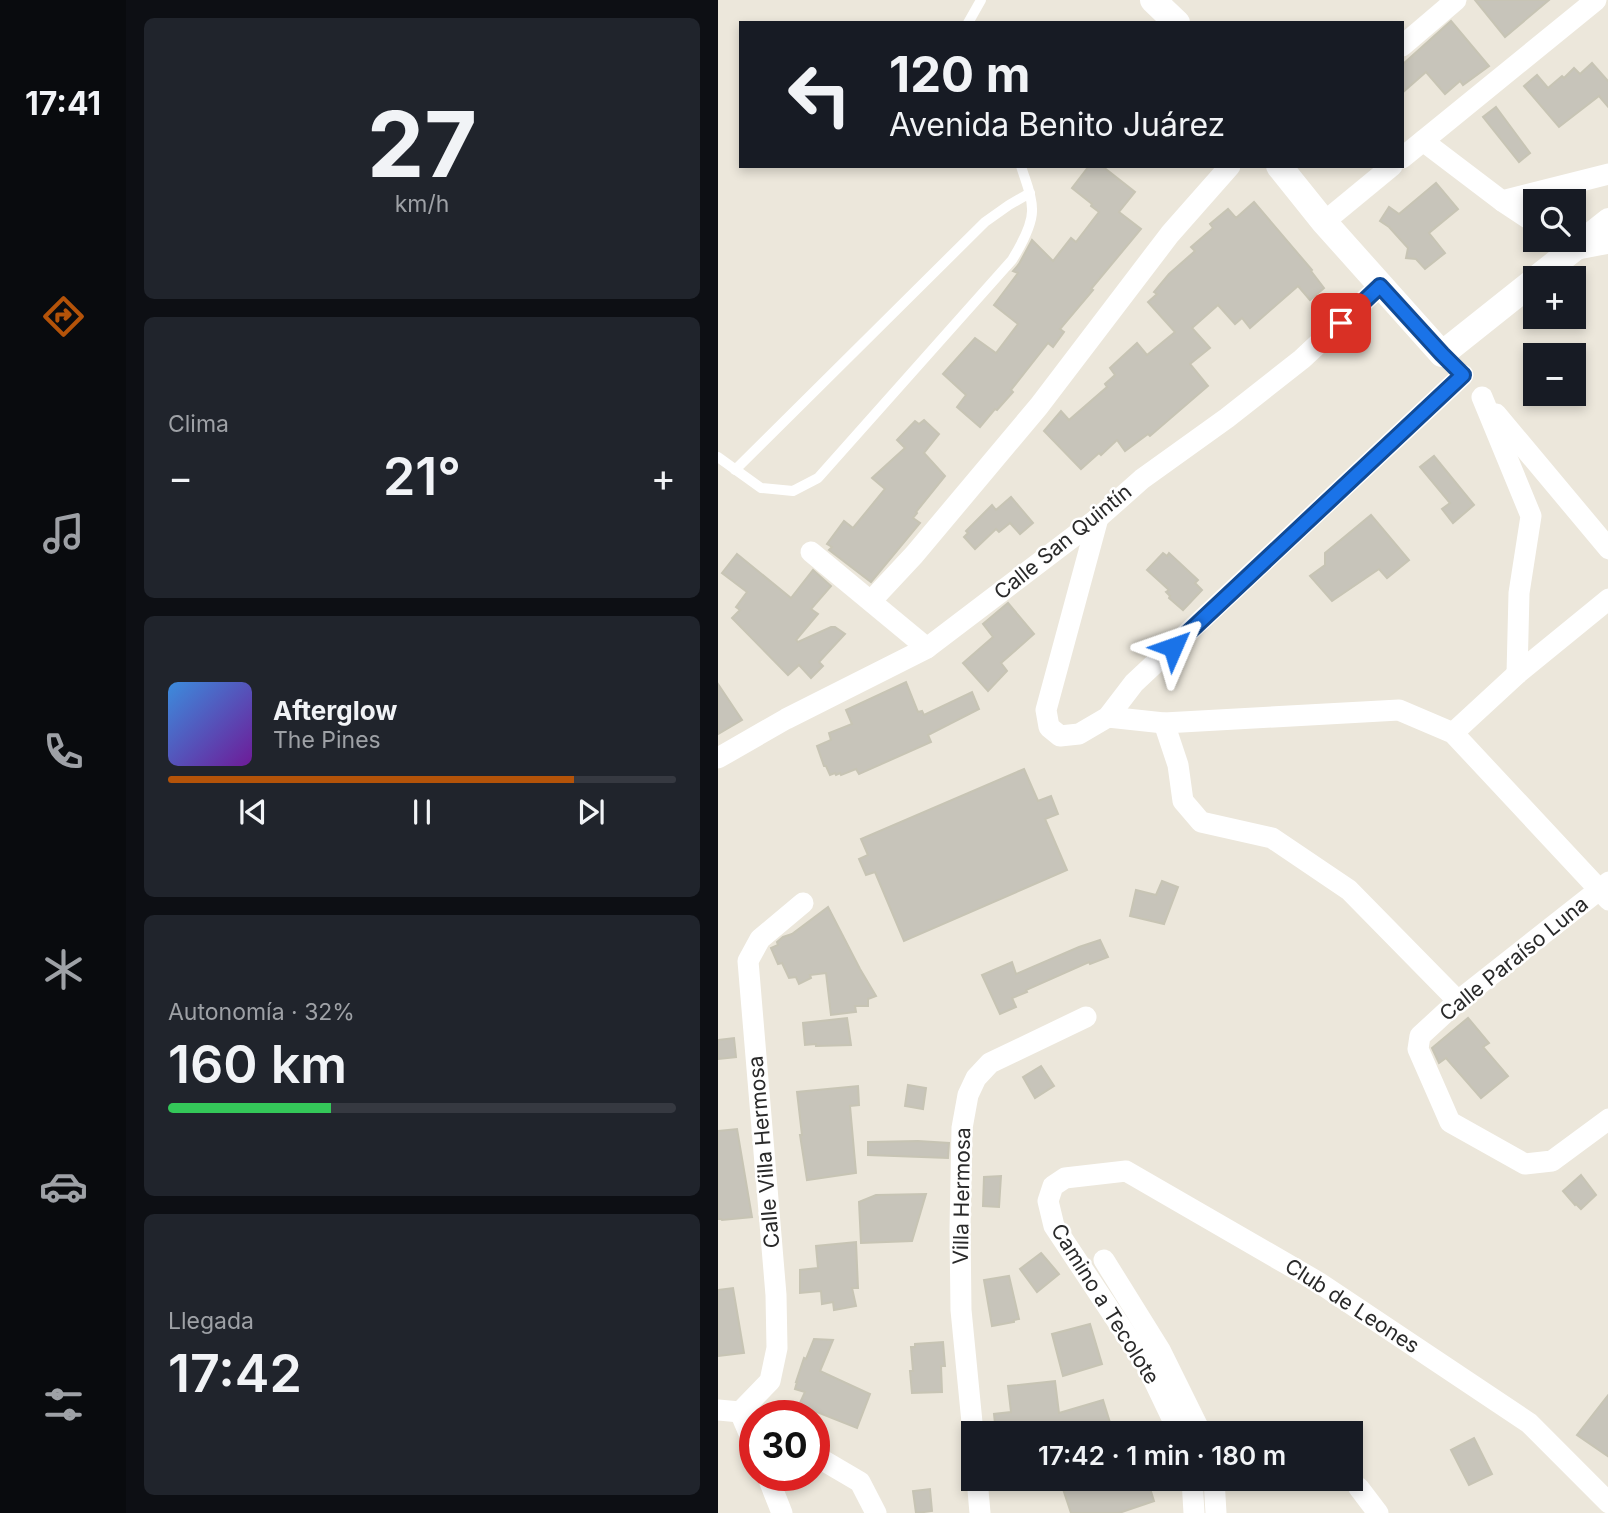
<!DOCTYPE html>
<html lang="es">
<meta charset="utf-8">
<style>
:root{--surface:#171b24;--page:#20242c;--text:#f1f3f6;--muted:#9ea1a6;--line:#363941;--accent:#b45309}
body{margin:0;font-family:Inter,sans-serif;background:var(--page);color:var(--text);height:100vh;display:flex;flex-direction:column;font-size:26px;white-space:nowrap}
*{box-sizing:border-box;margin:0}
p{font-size:23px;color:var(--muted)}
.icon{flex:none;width:38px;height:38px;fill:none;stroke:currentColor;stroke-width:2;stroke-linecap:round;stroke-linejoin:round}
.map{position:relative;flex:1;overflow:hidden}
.side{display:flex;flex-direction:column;gap:18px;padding:18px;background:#0d0f14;width:592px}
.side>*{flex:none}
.top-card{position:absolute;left:21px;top:21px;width:665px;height:147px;border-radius:0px;box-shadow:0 4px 10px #0003;background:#171b24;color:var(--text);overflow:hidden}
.tools{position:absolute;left:805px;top:189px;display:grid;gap:14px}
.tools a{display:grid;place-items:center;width:63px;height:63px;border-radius:0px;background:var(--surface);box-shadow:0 4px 10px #0003;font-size:35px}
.speed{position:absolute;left:21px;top:1400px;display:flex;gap:14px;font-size:35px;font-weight:700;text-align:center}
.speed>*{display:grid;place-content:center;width:91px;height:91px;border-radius:50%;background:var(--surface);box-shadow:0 4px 10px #0003;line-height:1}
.speed .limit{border:10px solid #d22;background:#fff;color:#111}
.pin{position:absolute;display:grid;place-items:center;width:60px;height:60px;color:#fff;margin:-30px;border-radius:14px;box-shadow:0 4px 10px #0006}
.me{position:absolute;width:77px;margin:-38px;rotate:47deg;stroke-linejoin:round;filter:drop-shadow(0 0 5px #0008)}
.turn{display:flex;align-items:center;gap:24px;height:147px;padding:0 35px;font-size:32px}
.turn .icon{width:91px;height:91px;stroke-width:2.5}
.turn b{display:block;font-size:49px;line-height:60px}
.big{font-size:52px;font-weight:600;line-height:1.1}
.side .tile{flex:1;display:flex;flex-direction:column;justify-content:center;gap:10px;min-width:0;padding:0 24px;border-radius:10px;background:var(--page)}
.side .dial{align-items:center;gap:0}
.dial b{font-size:91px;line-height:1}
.song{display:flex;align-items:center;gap:21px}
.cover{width:84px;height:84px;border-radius:10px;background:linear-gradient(135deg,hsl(210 70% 55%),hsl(280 70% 35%))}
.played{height:7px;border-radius:4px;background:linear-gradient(90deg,var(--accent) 80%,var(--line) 80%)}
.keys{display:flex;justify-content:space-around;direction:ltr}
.heat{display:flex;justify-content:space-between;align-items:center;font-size:38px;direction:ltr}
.charge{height:10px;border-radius:5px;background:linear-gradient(90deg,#34c759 32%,var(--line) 0)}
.trip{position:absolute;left:243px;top:1421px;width:402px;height:70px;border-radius:0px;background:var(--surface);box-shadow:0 4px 10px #0003;font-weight:600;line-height:70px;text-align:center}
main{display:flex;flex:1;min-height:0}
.tab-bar{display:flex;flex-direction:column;width:126px;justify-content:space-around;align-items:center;background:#090b0e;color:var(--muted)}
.tab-bar .icon{width:49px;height:49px}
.tab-bar .current{color:var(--accent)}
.tab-bar b{font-size:32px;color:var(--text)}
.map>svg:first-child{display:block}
.building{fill:#c7c4ba;stroke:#c7c4b4;stroke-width:2}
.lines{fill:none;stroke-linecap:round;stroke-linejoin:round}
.service{stroke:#fff;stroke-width:10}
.minor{stroke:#fff;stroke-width:21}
.tertiary{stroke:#fff;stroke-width:26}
.route-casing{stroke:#114b97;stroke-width:18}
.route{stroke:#1a73e8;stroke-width:12}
.labels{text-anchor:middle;stroke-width:5;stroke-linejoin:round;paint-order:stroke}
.street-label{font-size:21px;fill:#292929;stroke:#fff}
</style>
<main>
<nav class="tab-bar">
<b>17:41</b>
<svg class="icon current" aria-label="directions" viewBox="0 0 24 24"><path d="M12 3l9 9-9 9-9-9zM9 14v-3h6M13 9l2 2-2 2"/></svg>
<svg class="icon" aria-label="music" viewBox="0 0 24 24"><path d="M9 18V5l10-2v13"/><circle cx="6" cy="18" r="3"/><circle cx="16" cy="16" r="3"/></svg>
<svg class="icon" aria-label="phone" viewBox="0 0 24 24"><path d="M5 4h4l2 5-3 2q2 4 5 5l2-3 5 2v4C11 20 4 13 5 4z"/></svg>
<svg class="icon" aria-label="climate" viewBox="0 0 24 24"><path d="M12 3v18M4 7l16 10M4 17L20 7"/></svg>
<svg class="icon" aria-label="car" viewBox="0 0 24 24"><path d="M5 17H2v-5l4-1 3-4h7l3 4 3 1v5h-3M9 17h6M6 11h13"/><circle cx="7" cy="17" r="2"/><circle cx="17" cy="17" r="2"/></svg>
<svg class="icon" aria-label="filters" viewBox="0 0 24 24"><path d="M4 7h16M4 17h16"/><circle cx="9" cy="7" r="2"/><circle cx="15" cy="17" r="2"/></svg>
</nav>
<section class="side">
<div class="tile dial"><b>27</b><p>km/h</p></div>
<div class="tile"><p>Clima</p>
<div class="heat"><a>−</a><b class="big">21°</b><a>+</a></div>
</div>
<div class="tile">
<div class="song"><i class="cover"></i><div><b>Afterglow</b><p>The Pines</p></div></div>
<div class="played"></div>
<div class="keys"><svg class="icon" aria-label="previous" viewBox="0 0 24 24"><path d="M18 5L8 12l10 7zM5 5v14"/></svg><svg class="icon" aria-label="pause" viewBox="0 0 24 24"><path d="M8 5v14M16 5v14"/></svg><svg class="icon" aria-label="next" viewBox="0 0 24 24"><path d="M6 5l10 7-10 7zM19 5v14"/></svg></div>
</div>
<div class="tile"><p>Autonomía · 32%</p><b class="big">160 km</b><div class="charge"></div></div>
<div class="tile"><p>Llegada</p><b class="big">17:42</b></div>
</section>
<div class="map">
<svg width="891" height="1513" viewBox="0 0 891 1513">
<rect width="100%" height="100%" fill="#ece7db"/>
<g class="building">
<path d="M757 0H831L787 37Z"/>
<path d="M733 21 771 66 745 85 742 81 727 94 708 72 684 93V65Z"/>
<path d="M874 63 891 82V108L881 96 841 127 806 86 819 75 830 88 844 76 846 78 856 68 862 74Z"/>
<path d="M778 107 812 153 801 162 765 117Z"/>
<path d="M371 166H384L417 192 401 212 423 229 373 289 375 290 342 329 346 332 335 347 330 343 293 390 295 392 279 410 277 409 262 427 239 407 248 395 225 374 257 338 278 353 300 324 276 305 300 273 295 271 301 264 314 240 335 261 353 238 358 242 381 212 373 206 374 204 354 188Z"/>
<path d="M718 183 740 209 711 233 727 253 707 269 698 259 688 258 690 248 671 227 662 221 671 207 681 214Z"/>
<path d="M536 202 594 270 593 271 606 288 592 300 580 286 532 328 524 318 517 324 500 305 474 328 492 348 472 364 490 386 432 436 430 434 407 451 399 440 383 455 381 453 363 469 326 431 343 411 351 420 389 387 387 384 397 375 392 368 419 343 429 355 457 332 430 302 439 294 436 292 451 274 477 251 473 247 495 228 492 224 510 209 518 218Z"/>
<path d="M206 420 221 434 206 453 227 476 198 512 199 513 195 518 202 523 153 582 111 550 114 547 109 544 126 521 135 528 167 489 154 478 187 448 179 440 197 421 201 424Z"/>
<path d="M716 456 756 505 735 523 724 509 732 503 702 467Z"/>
<path d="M293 497 315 523 302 534 292 523 281 532 278 529 257 549 246 537 250 533 248 531 274 505 278 510Z"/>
<path d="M653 515 691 560 669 578 661 569 614 601 592 576 607 565V553Z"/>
<path d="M445 553 449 556 451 553 480 580 477 583 484 590 465 610 451 598 452 596 448 592 451 590 429 570Z"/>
<path d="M19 554 73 598 95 570 113 586 93 609 100 614 78 640 80 642 113 627H117L127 634 101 662 105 666 93 678 81 665 70 675 14 618 22 610 18 607 29 592 4 573Z"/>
<path d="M290 603 316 634 283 663 289 671 270 691 245 663 275 637 265 624Z"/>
<path d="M188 682 200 712 204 711 206 715 254 692 261 709 210 735 213 742 141 774 138 769 123 775 122 773 118 775 117 773 112 775 108 766H106L99 746 113 740 111 733 134 724 128 710Z"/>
<path d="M0 684 24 720 0 734Z"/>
<path d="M306 769 320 801 333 796 340 814 327 819 349 870 186 941 157 872 148 875 141 859 150 855 143 839Z"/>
<path d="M444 881 460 887 446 924 412 916 418 890 438 895Z"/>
<path d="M110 907 142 969 158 996 150 999V1006H137L138 1012 113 1015 108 973 92 975 93 978 81 984 78 977 71 978 64 963 60 964 53 948 60 945 59 942 65 937 74 934Z"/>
<path d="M382 940 390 957 372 964 371 962 308 990 309 992 294 998 298 1007 282 1014 264 975 294 962 298 974 361 947Z"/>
<path d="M129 1018 133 1045 98 1046V1044L87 1045 85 1023Z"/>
<path d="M750 1018 771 1043 765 1047 790 1076 763 1098 728 1058 721 1063 714 1048Z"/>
<path d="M16 1038 18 1057 0 1059V1040Z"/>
<path d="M323 1066 336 1086 317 1098 305 1077Z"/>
<path d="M190 1085 208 1088 205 1109 187 1106Z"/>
<path d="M140 1086 141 1105 132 1106 138 1173 89 1180 82 1135H84L79 1092Z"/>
<path d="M19 1129 34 1217 4 1220 3 1219H0V1131Z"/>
<path d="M200 1141 231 1143 230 1158 150 1155V1142Z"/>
<path d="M863 1175 878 1195 863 1209 858 1204 857 1205 845 1191Z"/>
<path d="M283 1176 281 1207 265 1206 266 1177Z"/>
<path d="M208 1194 194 1241 143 1243 141 1202 158 1195Z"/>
<path d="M138 1242 140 1288H134L138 1306 116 1310 115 1302 104 1304 103 1291 82 1293V1270L100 1268 98 1246Z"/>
<path d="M323 1253 341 1274 319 1292 302 1269Z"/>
<path d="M291 1276 301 1319 296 1320V1322L274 1326 266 1280Z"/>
<path d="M15 1288 26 1353 0 1356V1290Z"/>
<path d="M372 1324 384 1364 345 1376 334 1334Z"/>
<path d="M96 1339 115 1340 102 1371 152 1394 139 1428 81 1405 87 1392 77 1389 79 1382H78L86 1358 88 1359Z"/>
<path d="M225 1342 227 1366H223L224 1392 194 1393 192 1371H195L193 1347H197V1344Z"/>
<path d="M337 1381 341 1413 385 1400 394 1429 381 1433H278L276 1414 293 1412 290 1386Z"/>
<path d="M891 1394V1457L859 1435Z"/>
<path d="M756 1438 774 1474 751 1485 733 1450Z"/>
<path d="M356 1479H429L436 1501 401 1513H353L344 1486 357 1482Z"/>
<path d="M212 1489 214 1511 198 1513 195 1491Z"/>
</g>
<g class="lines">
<g class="service">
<path d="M250 23 263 0"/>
<path d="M0 457 43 488 75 491 100 478 294 260C302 247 315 225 314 209 314 194 307 180 303 166"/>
<path d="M17 470 267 222 291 205 312 193"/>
</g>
<g class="minor">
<path d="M684 46 738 0"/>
<path d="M705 141 784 201 817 223"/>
<path d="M684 158 878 0"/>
<path d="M784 201 891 174"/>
<path d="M606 222 674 166"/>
<path d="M841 240 855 250 891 243"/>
<path d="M764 397 813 516 801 593 799 674"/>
<path d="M778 414 891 549"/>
<path d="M380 518 328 710 331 727 342 736 361 734 390 717 416 683 745 375"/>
<path d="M93 552 209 648"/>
<path d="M153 601 196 555 321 406 452 234 512 166"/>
<path d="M390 717 446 723 681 710 735 733 891 900"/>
<path d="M446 723 460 765 465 801 483 822 554 838 631 890 740 1001"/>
<path d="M735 733 799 674 891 599"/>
<path d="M0 758 68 719 209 648 380 518 424 479 509 418 584 359 662 286"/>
<path d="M891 882 740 1001 702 1036 700 1049 732 1122 807 1164 834 1161 891 1119"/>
<path d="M386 1260 442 1350 483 1433"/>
<path d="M0 1410 22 1412 34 1419"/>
<path d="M461 1433 429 1366 336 1226 330 1201 335 1186 347 1178 408 1171 600 1282 811 1423 891 1503"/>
<path d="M256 1443 243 1310 242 1229 244 1128 250 1095 258 1078 272 1063 368 1017"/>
<path d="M37 1447 22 1412 52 1381 59 1348 58 1295 30 961 42 939 85 903"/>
<path d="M96 1455 142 1482 158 1513"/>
<path d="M49 1475 64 1513"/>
<path d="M259 1479 262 1513"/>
<path d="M474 1479 476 1513"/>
<path d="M496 1479 498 1513"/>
<path d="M641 1488 660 1513"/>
</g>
<g class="tertiary">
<path d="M435 0 459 23"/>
<path d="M561 166 606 222 724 354 817 280"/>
<path d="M819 278 891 221"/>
</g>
</g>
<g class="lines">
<defs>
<path id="route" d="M455 647 745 375 724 354 662 286 623 323"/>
</defs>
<use href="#route" class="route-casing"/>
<use href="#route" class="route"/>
</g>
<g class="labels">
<g class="street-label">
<text transform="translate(345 542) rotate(-39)" y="7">Calle San Quintín</text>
<text transform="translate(796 959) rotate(-39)" y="7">Calle Paraíso Luna</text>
<text transform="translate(46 1152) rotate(-95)" y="7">Calle Villa Hermosa</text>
<text transform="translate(244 1196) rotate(-89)" y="7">Villa Hermosa</text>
<text transform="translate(387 1304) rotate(58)" y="7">Camino a Tecolote</text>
<text transform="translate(634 1306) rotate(33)" y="7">Club de Leones</text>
</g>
</g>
</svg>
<div class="tools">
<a><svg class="icon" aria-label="search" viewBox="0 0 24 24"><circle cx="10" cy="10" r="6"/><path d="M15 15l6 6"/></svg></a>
<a>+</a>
<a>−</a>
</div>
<div class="speed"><div class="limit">30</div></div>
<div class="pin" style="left:623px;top:323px;background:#d93025"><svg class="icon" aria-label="arrive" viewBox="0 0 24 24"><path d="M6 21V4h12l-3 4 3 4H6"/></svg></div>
<svg class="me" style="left:455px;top:647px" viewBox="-20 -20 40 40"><path d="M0-17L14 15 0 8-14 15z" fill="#1a73e8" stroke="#fff" stroke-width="4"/></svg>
<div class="trip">17:42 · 1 min · 180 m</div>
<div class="top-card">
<div class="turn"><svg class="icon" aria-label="left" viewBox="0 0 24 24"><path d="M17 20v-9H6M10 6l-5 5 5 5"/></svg><div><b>120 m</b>Avenida Benito Juárez</div></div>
</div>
</div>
</main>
